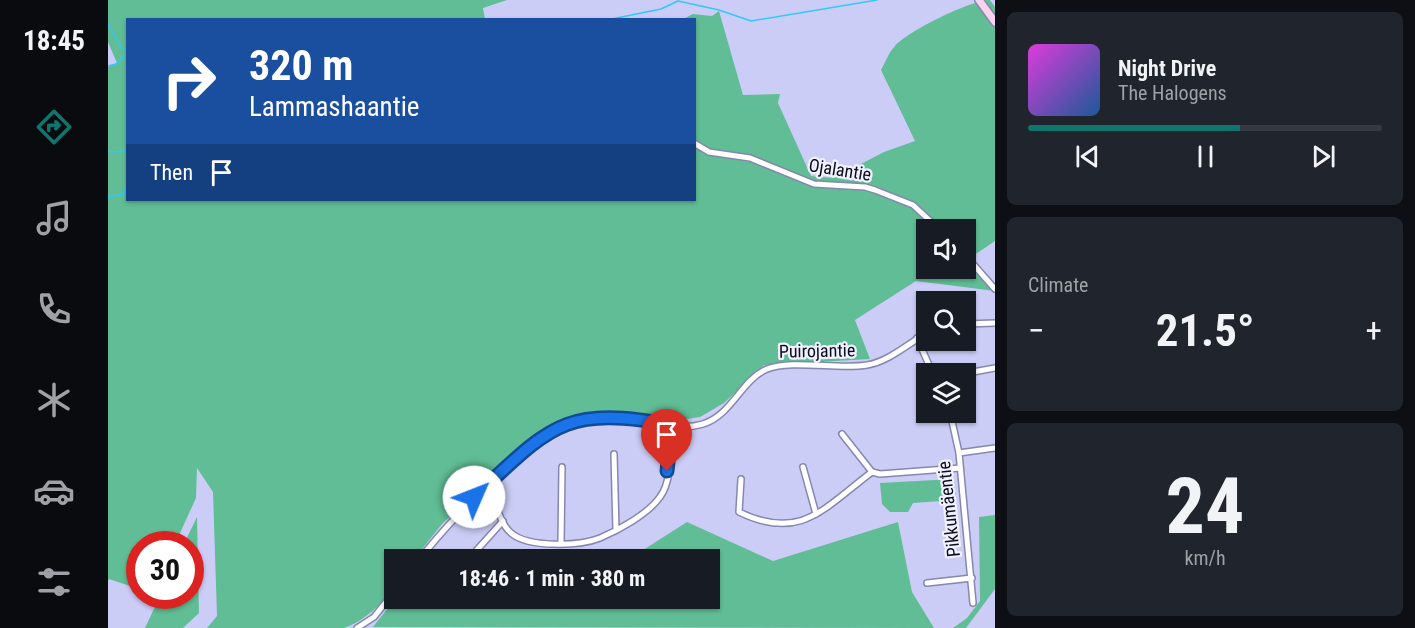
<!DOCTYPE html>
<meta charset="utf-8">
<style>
:root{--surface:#171b24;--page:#20242c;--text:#f1f3f6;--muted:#9ea1a6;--line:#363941;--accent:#0f766e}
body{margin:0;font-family:"Roboto Condensed",sans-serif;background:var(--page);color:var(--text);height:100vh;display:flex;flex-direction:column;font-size:22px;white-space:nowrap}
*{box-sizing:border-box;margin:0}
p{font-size:20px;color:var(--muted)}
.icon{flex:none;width:33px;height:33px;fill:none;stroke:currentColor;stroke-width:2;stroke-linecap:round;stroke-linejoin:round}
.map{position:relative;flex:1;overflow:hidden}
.drawer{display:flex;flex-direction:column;gap:12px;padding:12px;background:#0d0f14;width:420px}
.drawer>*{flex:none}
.hud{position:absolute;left:18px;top:18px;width:570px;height:183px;border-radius:0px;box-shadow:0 2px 4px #0004;background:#1a4fa0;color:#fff;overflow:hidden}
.fabs{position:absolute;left:808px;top:219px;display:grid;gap:12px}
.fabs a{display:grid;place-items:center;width:60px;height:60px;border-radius:0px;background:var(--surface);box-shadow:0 2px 4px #0004;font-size:30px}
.speed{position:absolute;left:18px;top:531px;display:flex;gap:12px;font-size:30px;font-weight:700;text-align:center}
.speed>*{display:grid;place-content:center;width:78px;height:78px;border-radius:50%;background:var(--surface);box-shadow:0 2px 4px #0004;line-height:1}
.speed .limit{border:9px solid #d22;background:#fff;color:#111}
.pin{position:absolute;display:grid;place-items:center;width:51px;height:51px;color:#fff;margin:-62px -26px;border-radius:50% 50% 50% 0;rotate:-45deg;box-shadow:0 0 6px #0007}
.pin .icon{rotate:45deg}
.me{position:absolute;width:66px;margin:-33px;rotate:46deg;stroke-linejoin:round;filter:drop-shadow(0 0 4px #0008)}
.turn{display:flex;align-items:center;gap:21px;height:126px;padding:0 24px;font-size:27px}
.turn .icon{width:78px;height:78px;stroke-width:2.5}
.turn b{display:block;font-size:42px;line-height:51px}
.then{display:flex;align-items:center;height:57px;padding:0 24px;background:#0003;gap:12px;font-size:22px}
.big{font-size:45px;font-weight:700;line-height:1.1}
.drawer .tile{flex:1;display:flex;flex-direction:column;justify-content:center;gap:9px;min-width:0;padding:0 21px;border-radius:9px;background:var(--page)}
.drawer .dial{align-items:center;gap:0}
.dial b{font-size:78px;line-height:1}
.song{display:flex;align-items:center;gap:18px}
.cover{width:72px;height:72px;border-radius:9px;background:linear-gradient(135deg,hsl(300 70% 55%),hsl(210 70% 35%))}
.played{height:6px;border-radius:3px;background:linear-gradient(90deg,var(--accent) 60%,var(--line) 60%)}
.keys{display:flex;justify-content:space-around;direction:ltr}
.heat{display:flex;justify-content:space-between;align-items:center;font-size:33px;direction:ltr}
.trip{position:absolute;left:276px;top:549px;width:336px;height:60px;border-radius:0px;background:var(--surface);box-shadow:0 2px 4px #0004;font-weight:700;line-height:60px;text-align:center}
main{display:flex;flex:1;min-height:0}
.dock{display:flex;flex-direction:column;width:108px;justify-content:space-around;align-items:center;background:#090b0e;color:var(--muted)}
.dock .icon{width:42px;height:42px}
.dock .active{color:var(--accent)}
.dock b{font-size:27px;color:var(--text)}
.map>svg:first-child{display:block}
.green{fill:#60bd95;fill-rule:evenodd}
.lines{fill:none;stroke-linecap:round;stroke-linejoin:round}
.stream{stroke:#31c9f6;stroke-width:1.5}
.street-casing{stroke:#8687ae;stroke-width:8}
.secondary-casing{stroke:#8687ae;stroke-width:10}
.street{stroke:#fff;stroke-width:5}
.secondary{stroke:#f8d3eb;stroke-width:7}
.route-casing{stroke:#114b97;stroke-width:15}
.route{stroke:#1a73e8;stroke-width:10}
.labels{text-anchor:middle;stroke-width:4.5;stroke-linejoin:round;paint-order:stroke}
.street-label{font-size:18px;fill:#0c0b19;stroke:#f0f1fe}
</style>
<main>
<nav class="dock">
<b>18:45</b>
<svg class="icon active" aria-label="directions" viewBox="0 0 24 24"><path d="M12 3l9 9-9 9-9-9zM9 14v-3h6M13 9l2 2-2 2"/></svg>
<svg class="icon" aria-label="music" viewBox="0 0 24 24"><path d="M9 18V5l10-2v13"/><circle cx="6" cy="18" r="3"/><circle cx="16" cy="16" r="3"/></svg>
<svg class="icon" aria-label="phone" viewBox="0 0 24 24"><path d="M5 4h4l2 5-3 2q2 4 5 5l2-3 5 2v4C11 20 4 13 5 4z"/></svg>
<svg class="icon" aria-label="climate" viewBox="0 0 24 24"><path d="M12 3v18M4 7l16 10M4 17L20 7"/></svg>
<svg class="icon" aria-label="car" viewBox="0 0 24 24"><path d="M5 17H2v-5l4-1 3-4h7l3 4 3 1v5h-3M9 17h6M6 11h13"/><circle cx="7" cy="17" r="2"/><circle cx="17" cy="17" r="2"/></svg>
<svg class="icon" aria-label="filters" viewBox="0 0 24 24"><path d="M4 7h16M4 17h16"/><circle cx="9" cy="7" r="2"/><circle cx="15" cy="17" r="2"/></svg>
</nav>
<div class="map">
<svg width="887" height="628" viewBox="0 0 887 628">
<rect width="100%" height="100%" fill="#cbcdf7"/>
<g class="green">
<path d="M0 0H399L375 8 377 19 20 20V200H586V20L575 19 585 14 604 16 611 11 635 95 672 94 670 103 703 176 726 178 776 152 807 141 773 70C777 63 781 52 787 46 800 31 863 0 882 0L887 7V241L859 260 887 291 808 281 747 320 762 359 656 365 616 403 592 417 565 421 496 411 435 429 334 524 306 559 286 560C286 566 289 578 286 584 280 601 253 623 236 628H99L109 616 105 492 89 468 88 498 67 544H32L31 589 1 579 0 581V67L9 63 0 42ZM819 230H858V268H819Z"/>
<path d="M846 479 848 500 805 503 800 512H782L774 504 772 483Z"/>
<path d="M887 515V589L858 628H845L859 618 872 601 871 517Z"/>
<path d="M89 517 91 613 75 628H37L52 596H82V544H76Z"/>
<path d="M579 522 665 561 790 522 804 592 826 628 265 627 287 599 602 598V560L521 559Z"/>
</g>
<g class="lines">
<g class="stream">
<path d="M499 20 553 9 570 1 611 10 643 21 769 0"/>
<path d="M0 24 14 49 20 50"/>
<path d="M0 66 8 64 20 52"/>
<path d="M0 151 11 152 20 149"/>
<path d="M0 197 16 194 20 179"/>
</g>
<defs>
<g id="street">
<path d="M586 143 601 152 642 158 706 184 757 187 767 190 805 205 832 230"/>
<path d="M858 256 887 289"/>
<path d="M858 324 887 323"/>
<path d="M809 338 825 374"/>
<path d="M854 374 887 368"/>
<path d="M842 412 851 453 865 603"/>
<path d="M734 434 764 472"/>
<path d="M851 453 887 448"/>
<path d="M506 454 508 530"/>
<path d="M695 467 708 514"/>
<path d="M633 479 631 512C693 542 716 508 764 472L772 474 852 468"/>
<path d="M380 484C388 499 390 522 403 533 420 548 472 546 492 538 511 530 540 514 552 497 565 480 562 446 564 425"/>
<path d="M453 543 454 467"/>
<path d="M368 551 395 521"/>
<path d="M311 560C336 528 363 501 391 473 407 457 423 440 444 430 463 420 484 417 505 416 535 416 566 433 595 424 624 415 633 380 659 369 683 359 732 370 759 365 780 362 801 343 819 333"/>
<path d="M819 583 864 578"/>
<path d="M249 628 266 617 286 592"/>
</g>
<path id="secondary" d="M871 0 887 22"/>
</defs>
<use href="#street" class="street-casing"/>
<use href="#secondary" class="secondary-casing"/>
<use href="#street" class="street"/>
<use href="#secondary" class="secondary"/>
</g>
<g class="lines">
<defs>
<path id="route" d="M366 497C443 426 455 405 564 425L559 471"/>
</defs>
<use href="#route" class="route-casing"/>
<use href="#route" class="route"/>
</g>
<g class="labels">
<g class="street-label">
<text transform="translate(732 170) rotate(9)" y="6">Ojalantie</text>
<text transform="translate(709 351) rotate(-1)" y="6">Puirojantie</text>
<text transform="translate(841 509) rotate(-96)" y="6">Pikkumäentie</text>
</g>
</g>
</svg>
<div class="fabs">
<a><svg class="icon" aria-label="sound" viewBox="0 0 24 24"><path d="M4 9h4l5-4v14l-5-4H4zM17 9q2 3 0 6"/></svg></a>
<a><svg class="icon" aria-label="search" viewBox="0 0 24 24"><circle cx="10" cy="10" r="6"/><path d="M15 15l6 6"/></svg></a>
<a><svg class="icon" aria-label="layers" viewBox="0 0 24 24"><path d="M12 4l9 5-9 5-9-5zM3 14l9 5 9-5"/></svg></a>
</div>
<div class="speed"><div class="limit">30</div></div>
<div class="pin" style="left:559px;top:471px;background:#d93025"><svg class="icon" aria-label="arrive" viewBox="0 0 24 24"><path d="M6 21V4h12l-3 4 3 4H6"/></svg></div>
<svg class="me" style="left:366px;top:497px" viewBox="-20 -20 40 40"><circle r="19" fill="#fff"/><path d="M0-13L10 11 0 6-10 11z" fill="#1a73e8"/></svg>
<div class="trip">18:46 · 1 min · 380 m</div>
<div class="hud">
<div class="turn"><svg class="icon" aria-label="right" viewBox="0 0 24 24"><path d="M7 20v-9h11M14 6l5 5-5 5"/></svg><div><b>320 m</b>Lammashaantie</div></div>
<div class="then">Then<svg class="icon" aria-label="arrive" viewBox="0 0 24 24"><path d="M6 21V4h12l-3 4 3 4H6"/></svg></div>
</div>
</div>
<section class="drawer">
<div class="tile">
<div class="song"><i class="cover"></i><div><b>Night Drive</b><p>The Halogens</p></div></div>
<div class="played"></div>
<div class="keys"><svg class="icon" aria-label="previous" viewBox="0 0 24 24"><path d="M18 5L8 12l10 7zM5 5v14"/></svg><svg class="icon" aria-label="pause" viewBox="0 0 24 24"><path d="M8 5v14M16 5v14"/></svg><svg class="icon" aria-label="next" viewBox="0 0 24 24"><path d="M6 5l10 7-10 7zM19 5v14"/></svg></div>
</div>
<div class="tile"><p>Climate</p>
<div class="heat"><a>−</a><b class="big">21.5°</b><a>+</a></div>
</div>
<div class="tile dial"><b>24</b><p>km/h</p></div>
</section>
</main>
